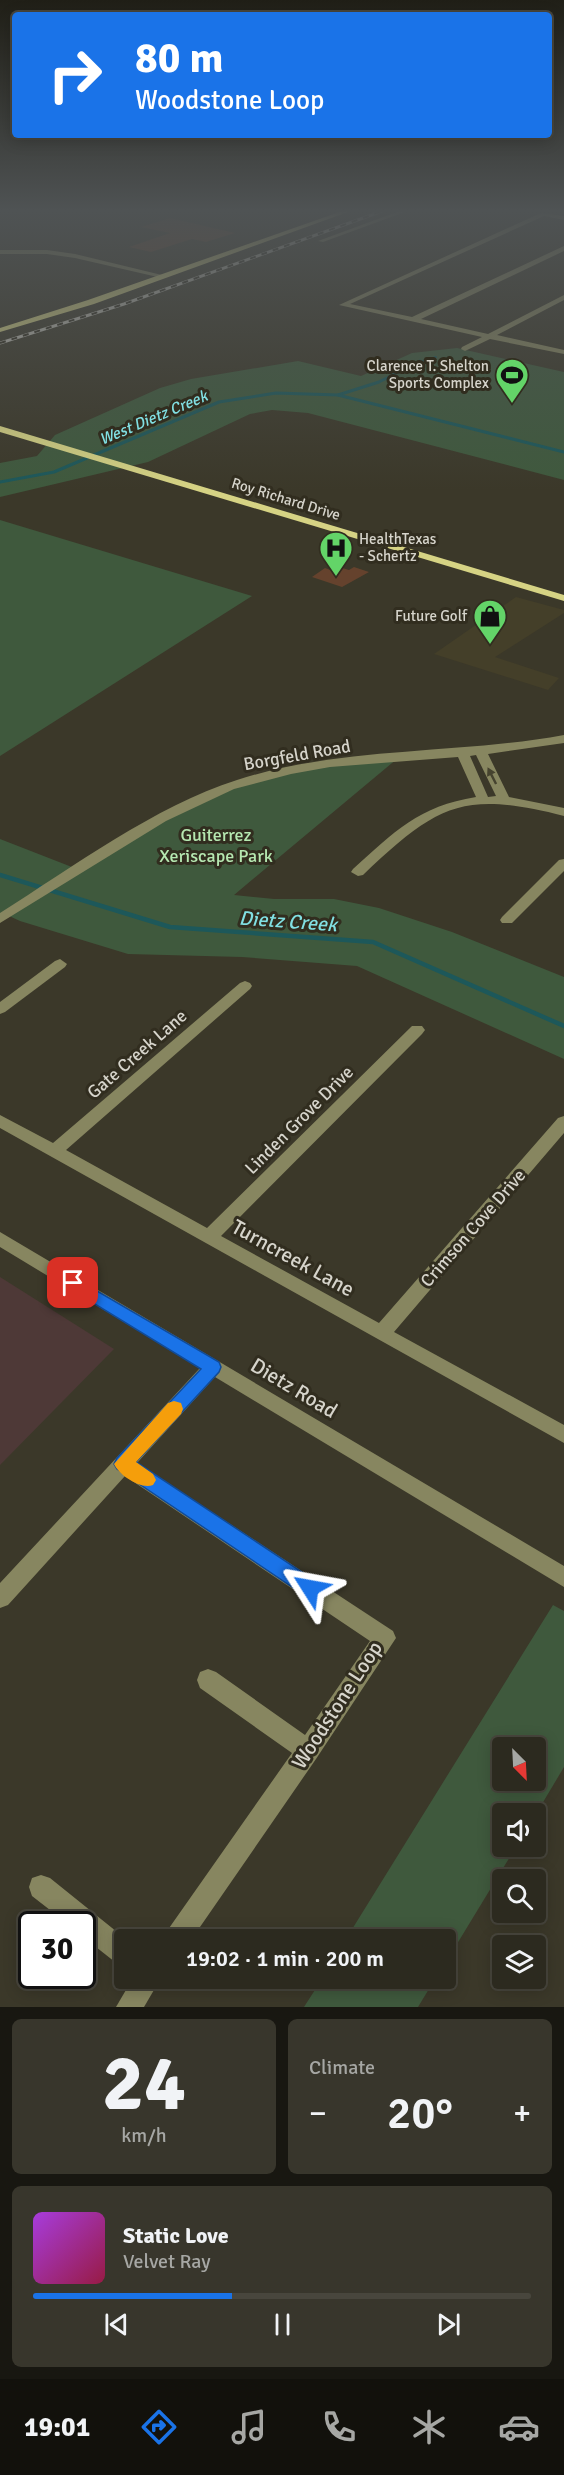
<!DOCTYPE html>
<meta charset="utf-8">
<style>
:root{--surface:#2c2a1f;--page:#38362c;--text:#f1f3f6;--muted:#a6a7a4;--line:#48463d;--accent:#1a73e8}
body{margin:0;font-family:Signika,sans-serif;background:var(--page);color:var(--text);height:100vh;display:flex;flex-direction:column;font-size:22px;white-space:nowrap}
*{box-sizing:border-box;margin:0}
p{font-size:20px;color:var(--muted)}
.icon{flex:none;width:33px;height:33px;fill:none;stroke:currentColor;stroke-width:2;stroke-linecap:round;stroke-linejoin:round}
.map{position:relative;height:2007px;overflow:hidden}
.panel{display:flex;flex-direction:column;gap:12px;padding:12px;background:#181711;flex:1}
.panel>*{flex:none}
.top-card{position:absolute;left:12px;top:12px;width:540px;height:126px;border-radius:6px;box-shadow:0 3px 15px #0003,0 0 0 2px var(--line);background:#1a73e8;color:#fff;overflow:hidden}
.needle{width:39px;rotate:156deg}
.tools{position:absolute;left:492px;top:1737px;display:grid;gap:12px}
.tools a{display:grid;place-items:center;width:54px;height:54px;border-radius:6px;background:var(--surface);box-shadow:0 3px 15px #0003,0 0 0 2px var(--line);font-size:30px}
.speed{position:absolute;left:18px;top:1911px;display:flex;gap:12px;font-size:30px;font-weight:700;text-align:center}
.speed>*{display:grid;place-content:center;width:78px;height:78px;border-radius:50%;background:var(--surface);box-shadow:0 3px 15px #0003,0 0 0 2px var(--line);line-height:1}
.speed .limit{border:3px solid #111;border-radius:9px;background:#fff;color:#111}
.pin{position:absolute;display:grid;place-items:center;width:51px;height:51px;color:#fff;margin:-26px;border-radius:12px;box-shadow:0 3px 9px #0006}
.me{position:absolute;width:66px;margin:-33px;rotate:304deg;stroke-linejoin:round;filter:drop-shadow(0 0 4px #0008)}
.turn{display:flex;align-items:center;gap:21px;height:126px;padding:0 24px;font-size:27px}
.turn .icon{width:78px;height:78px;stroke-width:2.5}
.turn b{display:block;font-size:42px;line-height:51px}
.big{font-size:45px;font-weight:600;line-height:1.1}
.panel .tile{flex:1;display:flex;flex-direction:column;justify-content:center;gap:9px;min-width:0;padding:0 21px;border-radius:9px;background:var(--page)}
.panel .dial{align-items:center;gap:0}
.dial b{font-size:78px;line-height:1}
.song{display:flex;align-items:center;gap:18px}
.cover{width:72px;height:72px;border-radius:9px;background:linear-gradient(135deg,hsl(280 70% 55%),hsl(340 70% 35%))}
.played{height:6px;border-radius:3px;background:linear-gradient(90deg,var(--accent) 40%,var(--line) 40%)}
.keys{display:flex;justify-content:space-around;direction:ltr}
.heat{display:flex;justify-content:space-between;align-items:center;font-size:33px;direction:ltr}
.panel .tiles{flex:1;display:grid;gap:12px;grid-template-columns:1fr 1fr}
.tile:last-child{grid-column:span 2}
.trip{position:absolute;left:114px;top:1929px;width:342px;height:60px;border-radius:6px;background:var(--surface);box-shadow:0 3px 15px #0003,0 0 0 2px var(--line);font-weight:600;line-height:60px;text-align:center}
.menu{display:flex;height:96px;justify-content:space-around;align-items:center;background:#12110c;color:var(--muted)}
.menu .icon{width:42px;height:42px}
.menu .selected{color:var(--accent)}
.menu b{font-size:27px;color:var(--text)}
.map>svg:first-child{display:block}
.built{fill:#443f29}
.education{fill:#4e3937}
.green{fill:#3f593d;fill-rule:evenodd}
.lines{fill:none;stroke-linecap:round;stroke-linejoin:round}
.stream-far2{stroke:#1d585a;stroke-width:2}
.stream-far1{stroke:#1d585a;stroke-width:3}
.stream{stroke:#1d585a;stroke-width:4.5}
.building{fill:#65422d}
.minor{fill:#878660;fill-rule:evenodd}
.major{fill:#d6d384;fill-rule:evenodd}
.rail-casing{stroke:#bebcb2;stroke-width:3}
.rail{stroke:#312d1f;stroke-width:2;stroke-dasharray:6;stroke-linecap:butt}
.oneway{fill:#46432f}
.route{fill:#1a73e8;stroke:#114b97;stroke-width:1.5}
.slow{fill:#f59e0b}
.labels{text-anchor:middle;stroke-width:6;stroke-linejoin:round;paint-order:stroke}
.far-poi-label{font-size:15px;fill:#d6d4cb;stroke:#312d1f;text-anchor:end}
.far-street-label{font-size:15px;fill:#d6d4cb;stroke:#312d1f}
.far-water-label{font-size:16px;font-style:italic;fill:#81dfe2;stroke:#312d1f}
.street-label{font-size:18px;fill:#d6d4cb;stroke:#312d1f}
.park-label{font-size:18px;fill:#b6e8b1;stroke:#312d1f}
.water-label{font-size:20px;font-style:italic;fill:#81dfe2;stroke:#312d1f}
.near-street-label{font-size:21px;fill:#d6d4cb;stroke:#312d1f}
</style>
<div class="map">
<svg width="564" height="2007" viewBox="0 0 564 2007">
<rect width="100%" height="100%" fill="#3b3829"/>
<path class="built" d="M516 597 564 610V613L495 657 559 678 548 690 434 654Z"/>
<path class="education" d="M0 1277 114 1349 0 1465Z"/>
<g class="green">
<path d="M457 348 564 372V480L308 413 272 410 250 414 148 462 0 497V463L37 456 55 435 160 388 191 379 298 361 361 376 412 353Z"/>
<path d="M0 520 252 596 0 756Z"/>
<path d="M398 758 234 895 274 899H334L379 908 452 932 564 977V1059L357 966 242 957 128 954 20 921 7 915 0 919V839L77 869 121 843 231 786 293 770Z"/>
<path d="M553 1605 564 1611V1767L536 1814H502V1846L516 1847 446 1962V1940L346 1939ZM502 1748H536V1780H502Z"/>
<path d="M322 1979V1978L435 1979 418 2007H304Z"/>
</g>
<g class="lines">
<path class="stream-far2" d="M417 363 436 357"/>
<g class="stream-far1">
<path d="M338 395 379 382 420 361"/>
<path d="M0 482 54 472 219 402 276 393 338 395 564 452"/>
</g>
<path class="stream" d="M0 875 170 927 373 942 564 1026"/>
</g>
<g class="building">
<path d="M170 218 235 233 206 242 192 239 151 252 129 247 170 233 141 227Z"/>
<path d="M339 567 349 570 354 567 369 572 342 587 312 577 325 568 333 571Z"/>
</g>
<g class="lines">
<g class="minor">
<path d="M405 209H413L323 242 318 241Z"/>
<path d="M541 213 564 216V220L544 216 350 304 412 317 564 246V251L421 319 488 334 564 295V300L497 335 564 350V354L490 339 465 351 461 349 462 347 482 337 339 305Z"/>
<path d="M0 250H47L75 254 166 276 162 278 75 258 47 254H0Z"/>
<path d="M564 735V743L488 754 509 797 564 808V816C462 790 437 805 363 875L358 876 351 872 353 869C394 832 419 806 476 797L458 757 330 767 291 774 234 789 166 821 0 923V913C73 867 155 806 237 780 342 746 456 755 564 735ZM476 755 496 796 488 797 470 756Z"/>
<path d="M564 859V871L512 923H502L500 920 502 917 559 860Z"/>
<path d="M60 959 67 964 65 967 5 1012 0 1014V1002L55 961Z"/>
<path d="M245 981 250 983 252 986 250 989 66 1150 207 1228 412 1026H422L425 1030 422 1034 221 1236 379 1323 558 1118 564 1116V1133L394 1332 564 1425V1443L0 1128V1115L53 1143 240 983Z"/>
<path d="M0 1232 564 1566V1587L215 1377 137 1463 393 1631 396 1638 316 1759 191 1940H164L167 1931 292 1753 200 1688 197 1680 200 1672 208 1669 216 1672 305 1735 370 1641 125 1476 8 1605 0 1608V1583L200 1368 0 1247Z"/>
<path d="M41 1875 50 1878 127 1940H124V1965L115 1962 82 1936V1924H68L32 1896 29 1887 32 1878Z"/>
<path d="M133 1978H161L144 2007H116Z"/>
</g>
<g class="major">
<path d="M348 209H356L94 304 0 332V328L88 300Z"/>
<path d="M0 426 564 595V601L0 432Z"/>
</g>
<defs>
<path id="rail" d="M0 343 124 304 388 209"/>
</defs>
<use href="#rail" class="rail-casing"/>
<use href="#rail" class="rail"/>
</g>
<defs><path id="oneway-solid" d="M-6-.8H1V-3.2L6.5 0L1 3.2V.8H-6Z" transform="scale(1.5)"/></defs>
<use class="oneway" href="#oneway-solid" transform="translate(492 776) rotate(-117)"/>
<linearGradient id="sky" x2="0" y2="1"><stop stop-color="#201f17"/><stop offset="0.43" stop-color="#4f5354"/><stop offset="1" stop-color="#4f5354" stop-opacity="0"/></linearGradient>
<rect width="564" height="490" fill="url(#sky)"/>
<path class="route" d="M73 1277 219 1362 221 1367 219 1372 136 1462 317 1582 320 1588 317 1595 310 1597 304 1595 117 1469 114 1464 117 1458 201 1369 67 1287 64 1283 67 1278Z"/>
<path class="slow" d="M174 1401 181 1403 183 1409 181 1414 136 1462 153 1474 156 1480 153 1485C141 1490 119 1475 114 1464L168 1403Z"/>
<defs>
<symbol id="stadium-pin" viewBox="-11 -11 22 30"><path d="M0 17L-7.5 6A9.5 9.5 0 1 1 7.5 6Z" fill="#63d468" stroke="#312d1f"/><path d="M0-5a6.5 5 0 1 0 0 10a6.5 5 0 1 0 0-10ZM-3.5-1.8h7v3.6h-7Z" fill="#111"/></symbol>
<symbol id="hospital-pin" viewBox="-11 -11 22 30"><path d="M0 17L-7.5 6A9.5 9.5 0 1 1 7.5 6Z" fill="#63d468" stroke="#312d1f"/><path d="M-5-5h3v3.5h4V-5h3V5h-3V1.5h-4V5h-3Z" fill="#111"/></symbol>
<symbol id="shop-pin" viewBox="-11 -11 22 30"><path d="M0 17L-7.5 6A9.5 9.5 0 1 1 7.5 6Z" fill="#63d468" stroke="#312d1f"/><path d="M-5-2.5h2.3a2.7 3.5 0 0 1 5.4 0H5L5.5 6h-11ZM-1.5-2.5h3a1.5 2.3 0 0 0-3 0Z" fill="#111"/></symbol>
</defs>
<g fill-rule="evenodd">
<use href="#stadium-pin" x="493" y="356" width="38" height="52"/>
<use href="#hospital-pin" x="317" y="529" width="38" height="52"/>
<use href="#shop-pin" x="471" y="597" width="38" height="52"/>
</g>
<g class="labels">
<g class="far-poi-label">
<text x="489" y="371">Clarence T. Shelton<tspan x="489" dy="17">Sports Complex</tspan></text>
<text x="359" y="544" text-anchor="start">HealthTexas<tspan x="359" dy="17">- Schertz</tspan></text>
<text x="467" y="621">Future Golf</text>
</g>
<g class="far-street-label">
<text transform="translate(286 499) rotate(17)" y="5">Roy Richard Drive</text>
</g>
<g class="far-water-label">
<text transform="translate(153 417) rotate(-23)" y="6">West Dietz Creek</text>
</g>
<g class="street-label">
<text transform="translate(297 755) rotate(-10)" y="6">Borgfeld Road</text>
<text transform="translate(137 1054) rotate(-41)" y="6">Gate Creek Lane</text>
<text transform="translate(299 1120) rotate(-45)" y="6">Linden Grove Drive</text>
<text transform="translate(473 1228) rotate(-49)" y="6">Crimson Cove Drive</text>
</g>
<g class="park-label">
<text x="216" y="841">Guiterrez<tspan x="216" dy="21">Xeriscape Park</tspan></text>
</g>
<g class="water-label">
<text transform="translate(288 921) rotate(4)" y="7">Dietz Creek</text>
</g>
<g class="near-street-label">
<text transform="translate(293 1258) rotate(29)" y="7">Turncreek Lane</text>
<text transform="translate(294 1388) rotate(31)" y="7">Dietz Road</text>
<text transform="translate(337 1705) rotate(-57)" y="7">Woodstone Loop</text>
</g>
</g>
</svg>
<div class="tools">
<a><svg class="needle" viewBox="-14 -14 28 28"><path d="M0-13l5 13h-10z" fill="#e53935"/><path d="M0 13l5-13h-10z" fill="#a6a7a4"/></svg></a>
<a><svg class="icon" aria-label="sound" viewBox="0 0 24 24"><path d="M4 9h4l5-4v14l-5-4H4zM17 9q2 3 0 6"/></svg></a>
<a><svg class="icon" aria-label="search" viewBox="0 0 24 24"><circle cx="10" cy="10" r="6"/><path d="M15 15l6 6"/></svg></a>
<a><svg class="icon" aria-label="layers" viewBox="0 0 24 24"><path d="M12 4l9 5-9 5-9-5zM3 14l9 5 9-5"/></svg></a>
</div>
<div class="speed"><div class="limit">30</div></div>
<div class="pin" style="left:73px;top:1283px;background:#d93025"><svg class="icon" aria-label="arrive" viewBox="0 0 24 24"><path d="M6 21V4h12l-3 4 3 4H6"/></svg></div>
<svg class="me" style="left:310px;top:1588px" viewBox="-20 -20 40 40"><path d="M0-17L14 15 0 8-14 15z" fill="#1a73e8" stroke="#fff" stroke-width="4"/></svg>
<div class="trip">19:02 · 1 min · 200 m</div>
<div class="top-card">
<div class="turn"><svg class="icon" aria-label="right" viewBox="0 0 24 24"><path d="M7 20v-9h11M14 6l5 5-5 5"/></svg><div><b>80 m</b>Woodstone Loop</div></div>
</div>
</div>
<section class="panel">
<div class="tiles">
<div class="tile dial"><b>24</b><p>km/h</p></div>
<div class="tile"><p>Climate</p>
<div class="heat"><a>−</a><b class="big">20°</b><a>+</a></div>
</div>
<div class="tile">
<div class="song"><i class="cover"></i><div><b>Static Love</b><p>Velvet Ray</p></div></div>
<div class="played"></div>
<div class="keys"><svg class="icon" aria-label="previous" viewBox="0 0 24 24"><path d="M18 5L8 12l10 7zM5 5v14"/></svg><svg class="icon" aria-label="pause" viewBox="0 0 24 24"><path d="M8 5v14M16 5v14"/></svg><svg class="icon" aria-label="next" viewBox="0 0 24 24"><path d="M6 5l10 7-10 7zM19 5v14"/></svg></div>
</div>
</div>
</section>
<nav class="menu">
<b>19:01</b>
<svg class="icon selected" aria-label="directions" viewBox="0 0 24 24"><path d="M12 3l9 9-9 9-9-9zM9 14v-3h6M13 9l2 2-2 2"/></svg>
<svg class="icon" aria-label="music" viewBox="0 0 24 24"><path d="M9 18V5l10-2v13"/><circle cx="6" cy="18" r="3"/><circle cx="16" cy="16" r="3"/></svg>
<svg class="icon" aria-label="phone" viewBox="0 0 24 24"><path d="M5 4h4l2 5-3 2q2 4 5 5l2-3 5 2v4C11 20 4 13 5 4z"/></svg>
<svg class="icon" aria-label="climate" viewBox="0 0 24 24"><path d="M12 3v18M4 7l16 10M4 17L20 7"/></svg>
<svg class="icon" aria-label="car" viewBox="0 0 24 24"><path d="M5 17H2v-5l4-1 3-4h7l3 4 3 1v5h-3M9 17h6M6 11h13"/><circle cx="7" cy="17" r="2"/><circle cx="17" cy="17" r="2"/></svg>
</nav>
